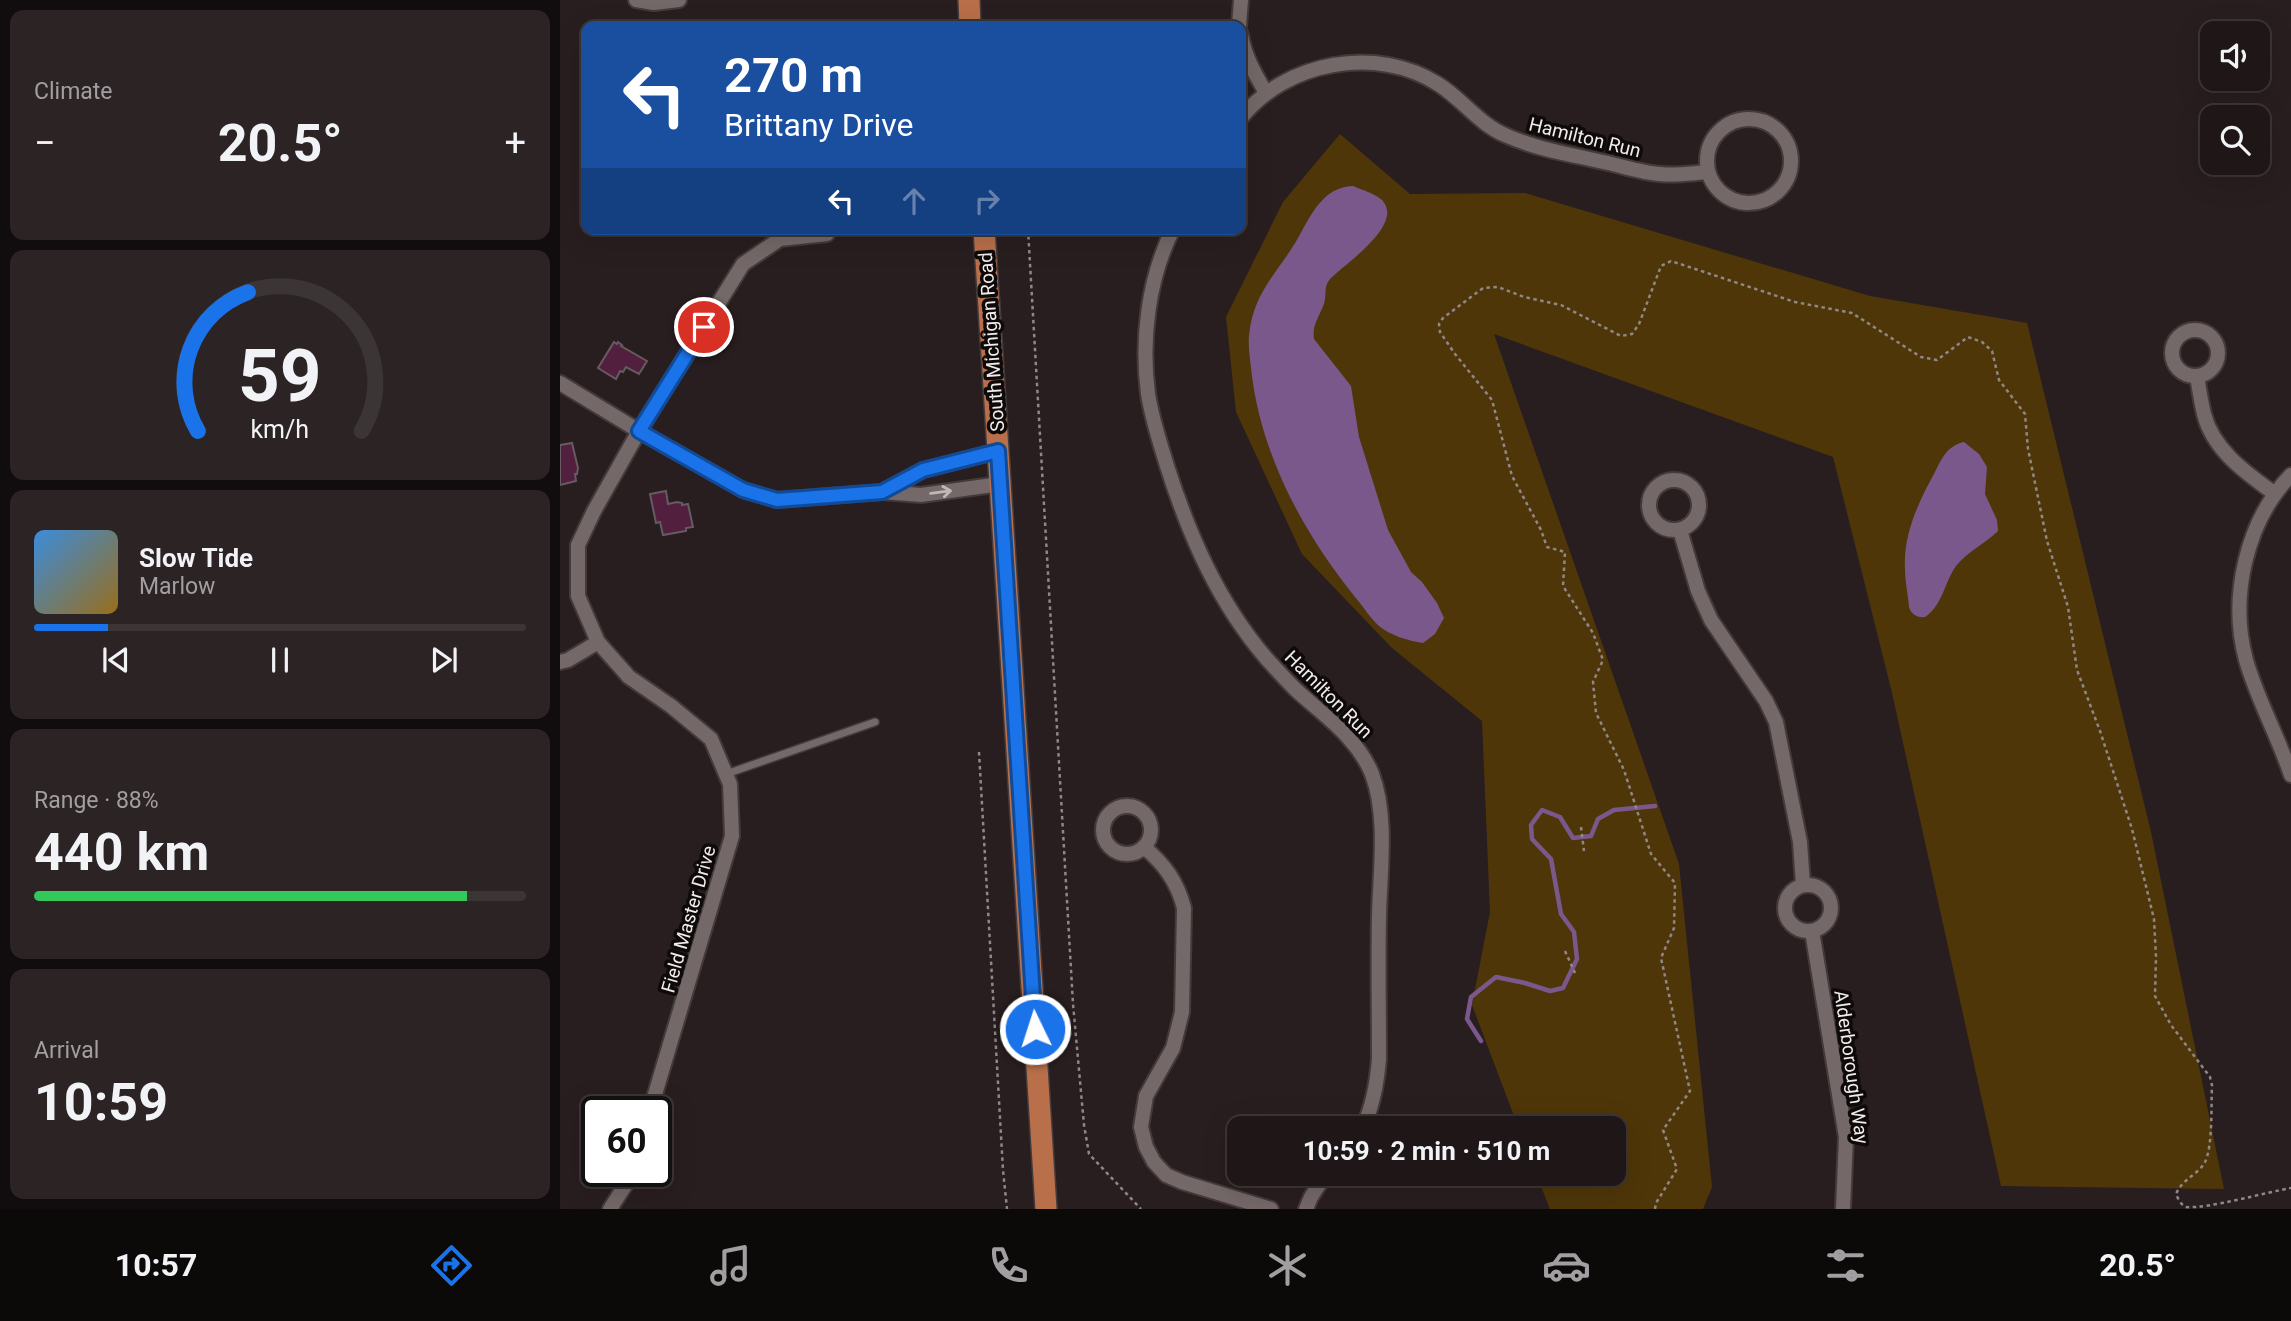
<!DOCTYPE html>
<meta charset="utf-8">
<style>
:root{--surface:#1f1617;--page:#2c2324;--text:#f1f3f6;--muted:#a19fa1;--line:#3c3536;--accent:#1a73e8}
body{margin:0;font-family:Roboto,sans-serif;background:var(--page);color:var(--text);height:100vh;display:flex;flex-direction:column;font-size:26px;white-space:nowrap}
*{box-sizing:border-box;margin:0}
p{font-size:23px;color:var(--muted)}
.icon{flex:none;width:38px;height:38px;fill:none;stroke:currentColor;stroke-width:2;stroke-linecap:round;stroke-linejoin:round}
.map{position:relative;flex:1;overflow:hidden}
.details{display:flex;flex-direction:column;gap:10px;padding:10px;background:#110c0d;width:560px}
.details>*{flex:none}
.banner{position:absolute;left:21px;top:21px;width:665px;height:214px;border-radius:14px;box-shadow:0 7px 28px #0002,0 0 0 2px var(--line);background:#1a4fa0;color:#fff;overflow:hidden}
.fabs{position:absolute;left:1640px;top:21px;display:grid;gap:14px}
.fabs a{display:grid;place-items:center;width:70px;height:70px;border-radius:14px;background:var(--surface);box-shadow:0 7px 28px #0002,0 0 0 2px var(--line);font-size:35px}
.speed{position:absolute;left:21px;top:1096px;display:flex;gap:14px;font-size:35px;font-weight:700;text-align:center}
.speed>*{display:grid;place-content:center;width:91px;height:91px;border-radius:50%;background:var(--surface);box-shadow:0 7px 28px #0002,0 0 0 2px var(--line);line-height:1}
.speed .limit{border:4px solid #111;border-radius:10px;background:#fff;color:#111}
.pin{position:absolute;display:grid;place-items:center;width:60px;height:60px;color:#fff;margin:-30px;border:4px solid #fff;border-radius:50%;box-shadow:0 2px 7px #0007}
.me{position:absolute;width:77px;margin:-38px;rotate:356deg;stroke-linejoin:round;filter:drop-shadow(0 0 5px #0008)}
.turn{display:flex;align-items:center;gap:24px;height:147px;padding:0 28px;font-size:32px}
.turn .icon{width:91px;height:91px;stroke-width:2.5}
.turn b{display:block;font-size:49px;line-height:60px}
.lanes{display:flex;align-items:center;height:66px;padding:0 28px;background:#0003;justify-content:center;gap:35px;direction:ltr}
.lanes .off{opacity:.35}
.big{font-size:52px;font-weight:700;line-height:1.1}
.details .card{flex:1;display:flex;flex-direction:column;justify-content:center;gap:10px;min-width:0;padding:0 24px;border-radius:14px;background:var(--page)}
.details .dial{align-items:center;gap:0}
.dial svg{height:182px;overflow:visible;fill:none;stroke:var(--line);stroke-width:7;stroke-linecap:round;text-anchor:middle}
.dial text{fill:var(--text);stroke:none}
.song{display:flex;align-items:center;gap:21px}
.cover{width:84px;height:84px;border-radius:10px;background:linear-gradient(135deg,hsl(210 70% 55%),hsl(40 70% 35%))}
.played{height:7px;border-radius:4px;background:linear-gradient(90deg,var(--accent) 15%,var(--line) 15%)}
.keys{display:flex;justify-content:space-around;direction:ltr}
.heat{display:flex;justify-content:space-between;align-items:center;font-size:38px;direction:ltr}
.charge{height:10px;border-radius:5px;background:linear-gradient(90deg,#34c759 88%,var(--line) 0)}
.trip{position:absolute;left:667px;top:1116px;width:399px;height:70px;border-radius:14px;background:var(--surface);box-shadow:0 7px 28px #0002,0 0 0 2px var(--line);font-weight:700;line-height:70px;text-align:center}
.dock{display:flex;height:112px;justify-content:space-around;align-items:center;background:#0c0909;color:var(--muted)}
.dock .icon{width:49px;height:49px}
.dock .on{color:var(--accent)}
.dock b{font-size:32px;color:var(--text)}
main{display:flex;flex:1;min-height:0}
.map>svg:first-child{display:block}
.green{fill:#4f3609}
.water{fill:#7a588b}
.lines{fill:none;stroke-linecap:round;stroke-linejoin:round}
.stream{stroke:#7a588b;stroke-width:4.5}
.building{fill:#521f3f;stroke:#655b60;stroke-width:2}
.service-casing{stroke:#423a3b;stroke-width:10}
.minor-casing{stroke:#423a3b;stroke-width:18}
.primary-casing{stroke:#423a3b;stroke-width:24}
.path{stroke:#908787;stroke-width:2.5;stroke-dasharray:3.5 3.5;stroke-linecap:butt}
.service{stroke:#746868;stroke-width:7}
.minor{stroke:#746868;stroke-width:14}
.primary{stroke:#b86f4a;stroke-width:21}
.oneway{stroke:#c0b7b7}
.route-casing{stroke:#114b97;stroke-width:18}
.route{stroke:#1a73e8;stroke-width:12}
.labels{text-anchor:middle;stroke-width:7;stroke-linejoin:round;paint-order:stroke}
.street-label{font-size:19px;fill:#f2ebeb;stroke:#0e0a0a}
</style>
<main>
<section class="details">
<div class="card"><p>Climate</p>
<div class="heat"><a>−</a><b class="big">20.5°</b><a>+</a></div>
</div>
<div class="card dial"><svg viewBox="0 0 100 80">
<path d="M14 69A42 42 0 1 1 86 69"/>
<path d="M14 69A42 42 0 0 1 36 8" stroke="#1a73e8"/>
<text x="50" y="56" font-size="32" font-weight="700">59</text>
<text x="50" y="72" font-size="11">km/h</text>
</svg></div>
<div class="card">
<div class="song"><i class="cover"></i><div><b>Slow Tide</b><p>Marlow</p></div></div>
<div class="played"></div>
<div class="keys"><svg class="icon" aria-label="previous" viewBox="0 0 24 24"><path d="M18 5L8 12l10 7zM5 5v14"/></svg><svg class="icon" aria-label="pause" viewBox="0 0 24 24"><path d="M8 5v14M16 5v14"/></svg><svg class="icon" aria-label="next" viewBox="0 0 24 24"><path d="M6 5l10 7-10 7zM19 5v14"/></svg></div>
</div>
<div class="card"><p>Range · 88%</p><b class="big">440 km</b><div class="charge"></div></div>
<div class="card"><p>Arrival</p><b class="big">10:59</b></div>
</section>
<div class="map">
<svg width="1731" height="1209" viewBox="0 0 1731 1209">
<rect width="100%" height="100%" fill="#291e1f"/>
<path class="green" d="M780 134 850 194 965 193 1310 296 1467 323 1591 832 1664 1189 1441 1186 1332 693 1273 457 934 334 1119 864 1152 1187 1143 1209H990L976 1174H1054V1129H959L912 1005 930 912 922 721 832 648 742 554 676 412 666 317 723 202Z"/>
<g class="water">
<path d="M793 186C802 190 814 193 822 200 845 224 785 264 771 278 763 286 767 294 764 304 759 317 752 325 754 339L791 386 799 437 828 530 851 572 862 582 877 603 884 618 875 634 863 643C848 641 830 635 819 626 810 618 803 606 795 597 742 531 700 453 691 368 690 357 688 346 689 336 693 292 718 273 738 238 751 215 763 187 793 186Z"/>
<path d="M1404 442 1419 454 1427 467 1425 494 1437 520 1438 531C1425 544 1408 551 1396 566 1384 583 1383 605 1365 617 1357 618 1351 614 1349 607 1348 594 1345 581 1345 569 1343 534 1359 501 1375 472 1382 458 1387 446 1404 442Z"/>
</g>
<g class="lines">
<path class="stream" d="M921 1041 907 1019 911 997 936 977 965 983 990 991 1003 988 1017 959 1014 932 1001 914 991 859 972 839 971 825 982 810 1000 817 1013 838 1031 836 1038 819 1054 810 1095 806"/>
</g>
<g class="building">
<path d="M54 342 57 344 58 342 62 345 61 346 87 361 79 374 66 367 63 372 60 371 56 379 38 368Z"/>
<path d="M12 443 18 468 17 474H15L16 481 0 485V445Z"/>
<path d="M106 491 108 504 117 502 122 503V505L128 504 133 527 126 528V531L103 535 100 522 96 523 90 494Z"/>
</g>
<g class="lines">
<defs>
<path id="service" d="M166 774 315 722"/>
<g id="minor">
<path d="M76 0 94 3 119 0"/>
<path d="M679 26 681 0"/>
<path d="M681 35C685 57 695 74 706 93"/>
<path d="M681 118C726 61 817 45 878 84 902 99 919 124 945 135 978 150 1014 155 1048 163 1065 167 1083 173 1100 174 1115 176 1132 173 1148 172"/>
<circle cx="1189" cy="161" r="42"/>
<path d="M613 229C588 279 581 340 588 394 592 419 600 443 607 466 629 535 658 602 706 658 715 668 725 679 735 689 763 715 797 737 812 774 828 816 820 872 819 916 818 964 819 1012 819 1059 817 1084 813 1107 802 1129"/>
<circle cx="1635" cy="353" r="23"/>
<path d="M1637 376C1639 388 1641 402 1644 414 1653 450 1686 473 1715 494"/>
<path d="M0 383 79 431 183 490 217 500 322 492 363 470 438 451"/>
<path d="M1731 475C1686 521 1669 598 1686 660 1697 699 1718 736 1731 775"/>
<circle cx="1114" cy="505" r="25"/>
<path d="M323 492 361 495 440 484"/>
<path d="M1120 530 1138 591 1151 620 1206 701 1216 722 1240 842 1243 885"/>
<path d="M0 662 8 660 38 642"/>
<circle cx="567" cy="830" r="24"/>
<path d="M584 847C604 864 617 881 624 908L622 1012 613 1048 586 1096 581 1127 586 1147 594 1162 606 1175 622 1182 711 1209"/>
<circle cx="1248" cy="908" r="23"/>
<path d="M1252 931 1286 1137 1283 1209"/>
<path d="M90 1111 172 836 170 784 151 739 111 706 69 677 38 642 18 596V545L34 511 79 431 183 264 220 239 267 234"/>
<path d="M50 1209 68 1181 71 1171"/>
<path d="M746 1209 751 1197 766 1174"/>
</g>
<g id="primary">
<path d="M409 0 410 26"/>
<path d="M424 229 486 1209"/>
</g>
</defs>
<use href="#service" class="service-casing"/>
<use href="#minor" class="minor-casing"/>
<use href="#primary" class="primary-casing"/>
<g class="path">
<path d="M468 229 513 1004 524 1125 529 1154 581 1209"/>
<path d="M419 752 443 1170 447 1209"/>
<path d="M1021 827 1024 851"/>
<path d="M1005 951 1015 973"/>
<path d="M1095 1209 1096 1203 1117 1169 1103 1130 1130 1091 1101 958 1114 928 1115 883 1091 854 1064 770 1036 713 1033 682 1043 660 1033 633 1003 586 1005 552 987 547 981 530 952 476 932 400 895 354 880 332 879 324 883 318 923 288 938 287 964 297 1001 305 1061 336 1072 334 1079 324 1101 266 1111 261 1235 302 1292 313 1361 357 1377 360 1408 337 1422 342 1432 351 1439 380 1465 414 1468 449 1487 541 1508 607 1517 670 1540 731 1572 829 1594 919 1596 957 1595 996 1611 1025 1650 1077 1652 1085C1651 1104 1653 1146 1645 1162 1638 1175 1623 1178 1616 1194 1618 1199 1621 1205 1626 1207 1648 1209 1707 1192 1731 1188"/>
</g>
<use href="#service" class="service"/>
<use href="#minor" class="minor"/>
<use href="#primary" class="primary"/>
</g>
<defs><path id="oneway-shaft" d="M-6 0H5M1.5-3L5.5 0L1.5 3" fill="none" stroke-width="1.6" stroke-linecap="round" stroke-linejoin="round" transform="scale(1.75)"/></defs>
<use class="oneway" href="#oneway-shaft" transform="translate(381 492) rotate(-8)"/>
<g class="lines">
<defs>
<path id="route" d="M144 327 79 431 183 490 217 500 322 492 363 470 438 451 475 1029"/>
</defs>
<use href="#route" class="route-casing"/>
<use href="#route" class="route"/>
</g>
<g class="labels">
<g class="street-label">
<text transform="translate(1025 137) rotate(14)" y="7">Hamilton Run</text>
<text transform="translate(431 342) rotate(-94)" y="7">South Michigan Road</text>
<text transform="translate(769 694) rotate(45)" y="7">Hamilton Run</text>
<text transform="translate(128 919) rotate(-74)" y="7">Field Master Drive</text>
<text transform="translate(1292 1067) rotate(82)" y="7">Alderborough Way</text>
</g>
</g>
</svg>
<div class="fabs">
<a><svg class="icon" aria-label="sound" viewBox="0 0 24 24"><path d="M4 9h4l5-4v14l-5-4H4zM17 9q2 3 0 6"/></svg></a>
<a><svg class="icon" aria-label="search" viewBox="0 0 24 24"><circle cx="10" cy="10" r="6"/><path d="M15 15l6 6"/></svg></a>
</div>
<div class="speed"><div class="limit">60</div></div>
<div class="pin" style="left:144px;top:327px;background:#d93025"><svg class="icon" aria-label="arrive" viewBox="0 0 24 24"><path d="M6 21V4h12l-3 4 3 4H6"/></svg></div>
<svg class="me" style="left:475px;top:1029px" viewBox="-20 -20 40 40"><circle r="17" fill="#1a73e8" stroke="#fff" stroke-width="3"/><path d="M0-11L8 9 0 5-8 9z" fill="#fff"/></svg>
<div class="trip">10:59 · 2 min · 510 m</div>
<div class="banner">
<div class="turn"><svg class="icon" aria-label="left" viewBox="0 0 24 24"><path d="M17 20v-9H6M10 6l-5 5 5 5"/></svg><div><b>270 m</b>Brittany Drive</div></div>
<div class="lanes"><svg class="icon" aria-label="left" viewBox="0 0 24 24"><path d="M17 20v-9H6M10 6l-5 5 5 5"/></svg><svg class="icon off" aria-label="ahead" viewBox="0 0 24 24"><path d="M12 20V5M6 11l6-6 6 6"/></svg><svg class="icon off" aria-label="right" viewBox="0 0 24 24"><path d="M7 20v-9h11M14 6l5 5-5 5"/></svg></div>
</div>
</div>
</main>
<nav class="dock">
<b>10:57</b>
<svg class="icon on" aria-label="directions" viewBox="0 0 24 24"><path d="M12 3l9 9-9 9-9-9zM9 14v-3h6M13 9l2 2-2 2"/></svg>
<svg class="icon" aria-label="music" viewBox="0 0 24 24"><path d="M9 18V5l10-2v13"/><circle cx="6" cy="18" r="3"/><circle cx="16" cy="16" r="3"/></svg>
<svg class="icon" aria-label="phone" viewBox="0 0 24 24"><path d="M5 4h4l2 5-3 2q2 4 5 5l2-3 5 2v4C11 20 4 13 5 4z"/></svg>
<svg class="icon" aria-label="climate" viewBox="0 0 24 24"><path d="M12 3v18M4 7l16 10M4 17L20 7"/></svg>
<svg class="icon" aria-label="car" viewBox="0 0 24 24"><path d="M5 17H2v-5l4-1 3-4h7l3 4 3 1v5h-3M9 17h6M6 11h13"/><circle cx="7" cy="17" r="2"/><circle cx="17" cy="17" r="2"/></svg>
<svg class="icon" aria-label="filters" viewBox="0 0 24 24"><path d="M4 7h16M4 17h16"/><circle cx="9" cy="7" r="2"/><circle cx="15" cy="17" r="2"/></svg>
<b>20.5°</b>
</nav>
